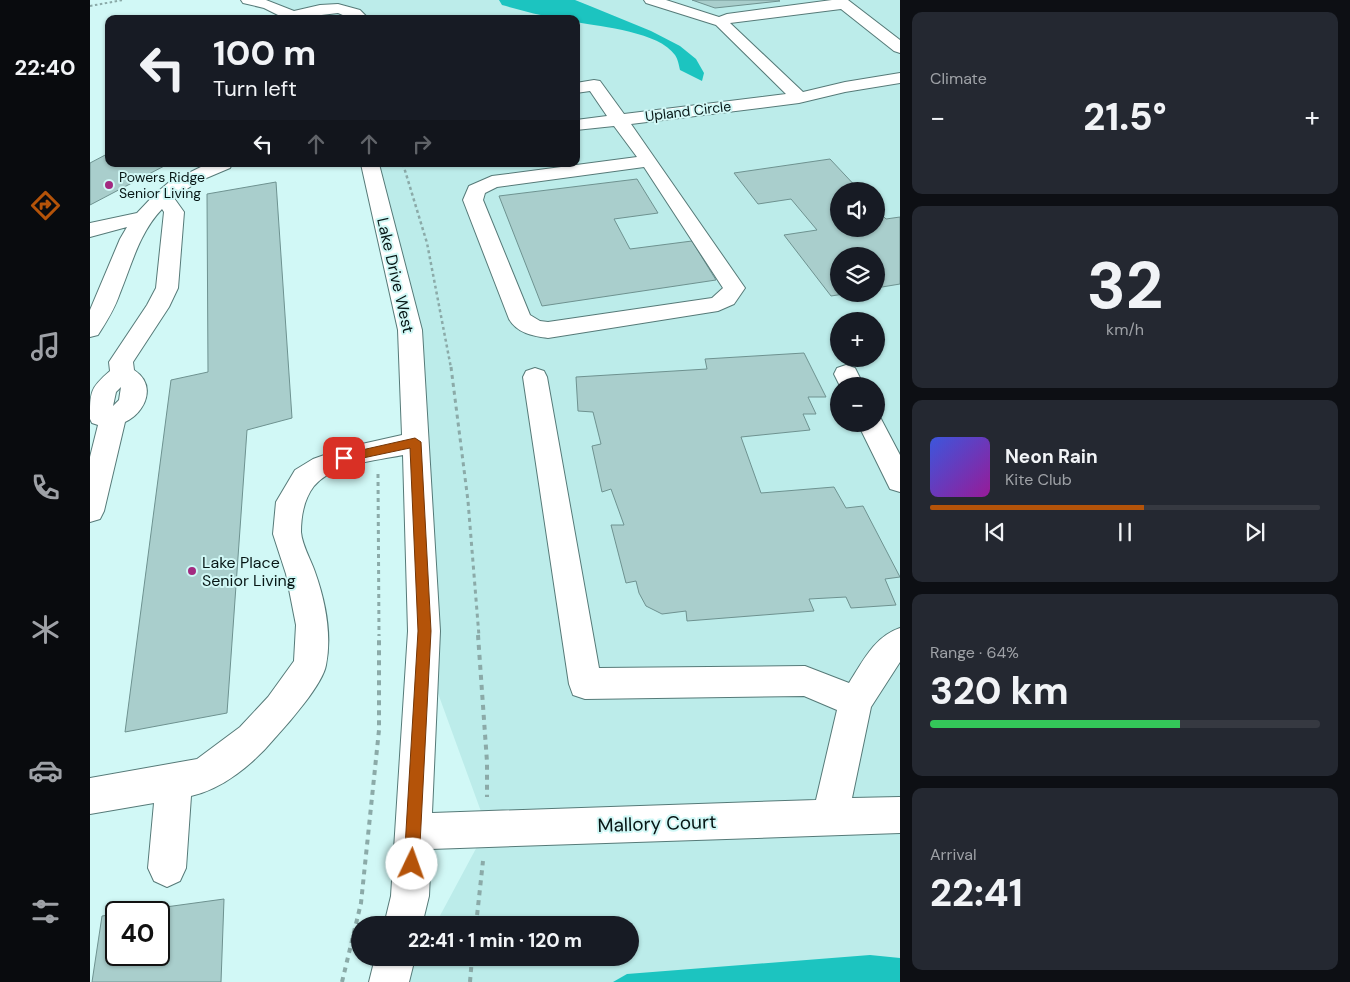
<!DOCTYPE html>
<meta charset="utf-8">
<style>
:root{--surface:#171b24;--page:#242831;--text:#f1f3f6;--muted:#9ea1a6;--line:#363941;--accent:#b45309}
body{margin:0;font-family:"DM Sans",sans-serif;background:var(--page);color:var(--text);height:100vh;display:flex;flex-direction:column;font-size:19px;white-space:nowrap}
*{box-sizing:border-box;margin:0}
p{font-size:16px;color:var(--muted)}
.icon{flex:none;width:28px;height:28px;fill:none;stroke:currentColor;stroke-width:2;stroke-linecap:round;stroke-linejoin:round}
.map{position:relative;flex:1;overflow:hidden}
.details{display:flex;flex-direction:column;gap:12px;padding:12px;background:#0d0f14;width:450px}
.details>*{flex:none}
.guide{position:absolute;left:15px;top:15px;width:475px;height:152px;border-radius:10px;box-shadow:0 1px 4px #0004;background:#171b24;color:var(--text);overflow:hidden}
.buttons{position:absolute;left:740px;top:182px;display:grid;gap:10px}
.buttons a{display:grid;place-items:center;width:55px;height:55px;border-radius:50%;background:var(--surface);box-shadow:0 1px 4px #0004;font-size:25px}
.speed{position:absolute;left:15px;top:901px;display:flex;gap:10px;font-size:25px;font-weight:700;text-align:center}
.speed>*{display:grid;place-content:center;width:65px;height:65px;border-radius:50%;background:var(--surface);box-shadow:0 1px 4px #0004;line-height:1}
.speed .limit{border:2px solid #111;border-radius:8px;background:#fff;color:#111}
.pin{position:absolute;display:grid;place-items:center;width:42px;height:42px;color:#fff;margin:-21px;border-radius:10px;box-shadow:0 2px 8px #0006}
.me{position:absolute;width:55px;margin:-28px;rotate:3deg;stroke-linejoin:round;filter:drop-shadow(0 0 4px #0008)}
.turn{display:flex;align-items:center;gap:18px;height:105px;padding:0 25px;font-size:22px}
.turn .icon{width:65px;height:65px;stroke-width:2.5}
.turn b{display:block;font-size:35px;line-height:42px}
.lanes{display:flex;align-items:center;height:48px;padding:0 25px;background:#0003;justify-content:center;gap:25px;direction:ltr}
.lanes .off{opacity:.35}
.big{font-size:38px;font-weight:800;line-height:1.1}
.details .card{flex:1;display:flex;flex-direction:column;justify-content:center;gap:8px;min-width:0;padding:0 18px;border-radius:10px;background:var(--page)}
.details .dial{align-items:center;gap:0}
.dial b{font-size:65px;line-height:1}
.song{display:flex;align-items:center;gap:15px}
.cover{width:60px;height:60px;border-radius:8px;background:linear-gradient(135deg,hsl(230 70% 55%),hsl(300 70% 35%))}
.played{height:5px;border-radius:2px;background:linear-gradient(90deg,var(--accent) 55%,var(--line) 55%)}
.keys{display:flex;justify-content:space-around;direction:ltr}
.heat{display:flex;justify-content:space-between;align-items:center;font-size:28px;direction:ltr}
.charge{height:8px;border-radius:4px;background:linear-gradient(90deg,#34c759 64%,var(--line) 0)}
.trip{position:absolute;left:261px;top:916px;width:288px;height:50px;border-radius:25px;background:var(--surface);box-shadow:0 1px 4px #0004;font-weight:800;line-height:50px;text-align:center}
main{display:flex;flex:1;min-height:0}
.tab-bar{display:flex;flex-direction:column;width:90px;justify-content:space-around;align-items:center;background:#090b0e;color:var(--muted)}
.tab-bar .icon{width:35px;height:35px}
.tab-bar .current{color:var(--accent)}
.tab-bar b{font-size:22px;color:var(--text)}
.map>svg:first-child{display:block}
.built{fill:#bcecea;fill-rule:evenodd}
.water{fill:#1cc4c0}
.building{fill:#a9cecc;stroke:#6e9290}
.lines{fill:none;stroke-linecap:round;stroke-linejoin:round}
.minor-casing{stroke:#567a78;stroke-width:2}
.path-far3{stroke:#8baaa8;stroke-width:2;stroke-dasharray:2.5 2.5;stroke-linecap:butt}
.path-far2{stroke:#8baaa8;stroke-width:2.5;stroke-dasharray:3 3;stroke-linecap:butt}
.path-far1{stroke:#8baaa8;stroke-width:3;stroke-dasharray:4 4;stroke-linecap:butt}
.path{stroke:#8baaa8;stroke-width:4;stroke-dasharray:5 5;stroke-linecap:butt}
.minor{fill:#fff;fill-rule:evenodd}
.route{fill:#b45309;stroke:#753606}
.poi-dot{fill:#a32a80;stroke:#d1f8f6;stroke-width:2}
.labels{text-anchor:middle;stroke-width:4;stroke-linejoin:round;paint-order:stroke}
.far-street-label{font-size:14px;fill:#071615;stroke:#d1f8f6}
.far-poi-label{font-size:14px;fill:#071615;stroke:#d1f8f6;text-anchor:start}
.street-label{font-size:16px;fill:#071615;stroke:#d1f8f6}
.poi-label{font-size:16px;fill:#071615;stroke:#d1f8f6;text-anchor:start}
.near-street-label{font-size:19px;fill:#071615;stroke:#d1f8f6}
</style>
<main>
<nav class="tab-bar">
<b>22:40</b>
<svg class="icon current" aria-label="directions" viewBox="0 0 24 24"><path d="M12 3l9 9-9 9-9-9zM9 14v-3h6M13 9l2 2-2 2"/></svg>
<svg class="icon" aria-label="music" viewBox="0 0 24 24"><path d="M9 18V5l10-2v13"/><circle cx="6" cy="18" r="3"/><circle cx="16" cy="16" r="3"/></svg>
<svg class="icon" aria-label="phone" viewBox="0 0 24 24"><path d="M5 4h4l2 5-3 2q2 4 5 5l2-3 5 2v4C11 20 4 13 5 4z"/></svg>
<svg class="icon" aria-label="climate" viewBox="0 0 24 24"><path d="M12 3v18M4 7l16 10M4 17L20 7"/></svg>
<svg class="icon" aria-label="car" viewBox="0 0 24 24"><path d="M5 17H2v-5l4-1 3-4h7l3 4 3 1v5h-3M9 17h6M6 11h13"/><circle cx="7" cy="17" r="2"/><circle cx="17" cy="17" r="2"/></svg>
<svg class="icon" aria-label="filters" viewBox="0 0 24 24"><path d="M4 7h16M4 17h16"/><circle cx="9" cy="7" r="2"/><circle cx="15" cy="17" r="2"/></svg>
</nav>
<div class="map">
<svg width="810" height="982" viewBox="0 0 810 982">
<rect width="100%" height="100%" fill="#d1f8f6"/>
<path class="built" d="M155 0H810V982H314L327 958H540V925H345L397 828 333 652 302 254 280 164H486V19H205ZM749 191H786V229H749ZM749 256H786V294H749ZM749 321H786V359H749ZM749 386H786V424H749Z"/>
<g class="water">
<path d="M409 0H485L500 6 561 31 590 46 606 59 614 73 612 81 590 70C589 66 588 59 585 55 569 32 513 27 486 22V19C461 19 437 12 412 5Z"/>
<path d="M780 955 810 958V982H523L537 974Z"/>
</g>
<g class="building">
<path d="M602 0H688L690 1 625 8Z"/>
<path d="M19 153V164H78L0 205V163Z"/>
<path d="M740 159 770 191H749V229H786V209L796 219 810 217V284L786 288V256H749V294H754L741 296 694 235 727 230 701 199 668 204 644 173Z"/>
<path d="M547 179 568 213 524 219 540 249 602 241 626 280 452 306 409 196Z"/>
<path d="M186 182 202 418 157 430 137 713 35 732 81 380 118 372 117 194Z"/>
<path d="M714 353 736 397H718L726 414H713L720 430 651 437 671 493 744 487 756 508 773 506 810 577 795 579 806 605 761 608 756 597 719 599 724 611 597 621 596 611 572 614 556 606 549 593 546 581 536 583 521 525H534L521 489 512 492 502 446 511 444 503 412 488 411 486 377 617 369 615 359Z"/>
<path d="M134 899 131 982H2L12 916 26 914V955H69V912H39Z"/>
</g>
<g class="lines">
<defs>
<g id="minor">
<path d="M151 0H176L204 11 230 5 248 4 270 10 279 19H262L248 13 215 17 216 19H196L174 8 153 3Z"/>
<path d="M554 0H576L629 17 637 14 742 0H758L810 40V53L804 51 751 9 640 23 713 92 755 82 810 73V83L755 92 709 103 541 124 655 288 644 304 628 311 458 338C443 336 427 333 419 319L373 200 379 186 402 176 547 157 524 126 486 130V120L517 116 500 91 486 93V83L504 80 510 81 534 114 696 94 626 25 556 3ZM554 167 633 288 622 298 458 322 450 321 440 315 393 200 395 193 407 187Z"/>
<path d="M117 164H142L140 168 107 182 84 198 94 212 88 288 79 307 43 362 44 370C67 385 56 412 35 422L14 511 10 519 0 522V457L8 425 2 423 0 419C0 392 0 388 20 371L19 362 57 305 66 288 74 212 72 209C49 233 42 264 30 293 25 308 17 321 8 335L0 337V310L30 239 37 227 0 237V223L47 213 65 194 78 183ZM31 387 29 400 23 406 26 392Z"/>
<path d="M271 164H289L332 330 350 631 342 813 726 800 747 710 714 696 495 699 483 695 479 684 433 377 436 371 445 368 454 371 457 377 509 668 715 666 759 683C773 661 784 637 810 628V662L781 707 762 798 810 797V833L341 849 339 896 332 925H294L301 896 318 631 313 455C285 461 244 463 224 486 214 499 211 516 211 532 212 545 221 560 225 572 235 600 242 635 236 665 233 684 198 724 184 739 163 764 133 789 101 796L96 868 90 881 77 887 64 881 58 868 64 803 0 814V778L107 759 150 727 178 697 204 661 206 625 196 574 183 534 186 502 205 470 223 459 254 448 312 435 308 330Z"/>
<path d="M756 365 765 368 774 386H750L744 374 747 368Z"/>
<path d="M786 416 790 417 810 455V492L800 489 768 424H786Z"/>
<path d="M285 958H325L319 982H279Z"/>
</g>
</defs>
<use href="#minor" class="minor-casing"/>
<path class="path-far3" d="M0 6 33 0"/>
<path class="path-far2" d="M313 164 337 243 361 368"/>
<g class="path-far1">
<path d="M361 367 378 501 389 636"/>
<path d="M288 474 289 636"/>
</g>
<g class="path">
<path d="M388 635 397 762V797"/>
<path d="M386 925 393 861"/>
<path d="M252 982 271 903 289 730V635"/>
<path d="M380 982 382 958"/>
</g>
<use href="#minor" class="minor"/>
</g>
<path class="route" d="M325 438 331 442 341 631 329 864 327 869 322 872 316 869 314 864 328 631 320 448 254 462 249 458 254 454Z"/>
<g class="poi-dot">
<circle cx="19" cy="185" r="5"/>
<circle cx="102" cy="571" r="5"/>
</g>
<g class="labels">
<g class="far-street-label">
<text transform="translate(598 111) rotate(-7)" y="5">Upland Circle</text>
</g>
<g class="far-poi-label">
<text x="29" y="182">Powers Ridge<tspan x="29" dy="16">Senior Living</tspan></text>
</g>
<g class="street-label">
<text transform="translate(306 275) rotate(77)" y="6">Lake Drive West</text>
</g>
<g class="poi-label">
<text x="112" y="568">Lake Place<tspan x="112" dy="18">Senior Living</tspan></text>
</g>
<g class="near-street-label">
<text transform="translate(567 823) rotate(-2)" y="7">Mallory Court</text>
</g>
</g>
</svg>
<div class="buttons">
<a><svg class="icon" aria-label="sound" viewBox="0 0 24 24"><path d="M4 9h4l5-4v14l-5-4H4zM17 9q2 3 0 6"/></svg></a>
<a><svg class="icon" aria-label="layers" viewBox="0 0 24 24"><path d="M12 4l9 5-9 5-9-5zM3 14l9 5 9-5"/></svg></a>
<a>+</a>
<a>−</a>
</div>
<div class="speed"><div class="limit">40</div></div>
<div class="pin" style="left:254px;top:458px;background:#d93025"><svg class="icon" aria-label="arrive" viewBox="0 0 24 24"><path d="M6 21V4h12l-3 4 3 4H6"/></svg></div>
<svg class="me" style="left:322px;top:864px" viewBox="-20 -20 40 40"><circle r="19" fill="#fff"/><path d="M0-13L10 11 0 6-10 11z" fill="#b45309"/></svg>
<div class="trip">22:41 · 1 min · 120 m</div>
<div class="guide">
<div class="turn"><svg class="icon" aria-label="left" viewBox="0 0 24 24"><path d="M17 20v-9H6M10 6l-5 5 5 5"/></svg><div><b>100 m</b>Turn left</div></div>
<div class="lanes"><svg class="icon" aria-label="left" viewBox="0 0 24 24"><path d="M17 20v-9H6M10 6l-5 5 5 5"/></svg><svg class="icon off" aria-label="ahead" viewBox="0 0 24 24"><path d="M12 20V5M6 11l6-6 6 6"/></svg><svg class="icon off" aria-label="ahead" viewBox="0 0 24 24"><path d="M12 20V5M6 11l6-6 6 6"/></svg><svg class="icon off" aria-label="right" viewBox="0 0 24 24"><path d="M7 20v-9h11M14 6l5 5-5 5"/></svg></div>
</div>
</div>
<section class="details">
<div class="card"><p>Climate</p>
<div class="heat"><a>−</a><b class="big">21.5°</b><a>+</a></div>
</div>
<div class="card dial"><b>32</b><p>km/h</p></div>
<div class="card">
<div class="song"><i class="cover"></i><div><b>Neon Rain</b><p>Kite Club</p></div></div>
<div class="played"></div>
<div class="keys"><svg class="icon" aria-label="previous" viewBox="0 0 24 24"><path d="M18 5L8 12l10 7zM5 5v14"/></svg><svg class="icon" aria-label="pause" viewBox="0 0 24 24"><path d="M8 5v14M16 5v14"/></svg><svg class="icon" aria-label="next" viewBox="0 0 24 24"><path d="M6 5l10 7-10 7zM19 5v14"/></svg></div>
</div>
<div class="card"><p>Range · 64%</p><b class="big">320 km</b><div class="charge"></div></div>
<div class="card"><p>Arrival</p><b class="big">22:41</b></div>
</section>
</main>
